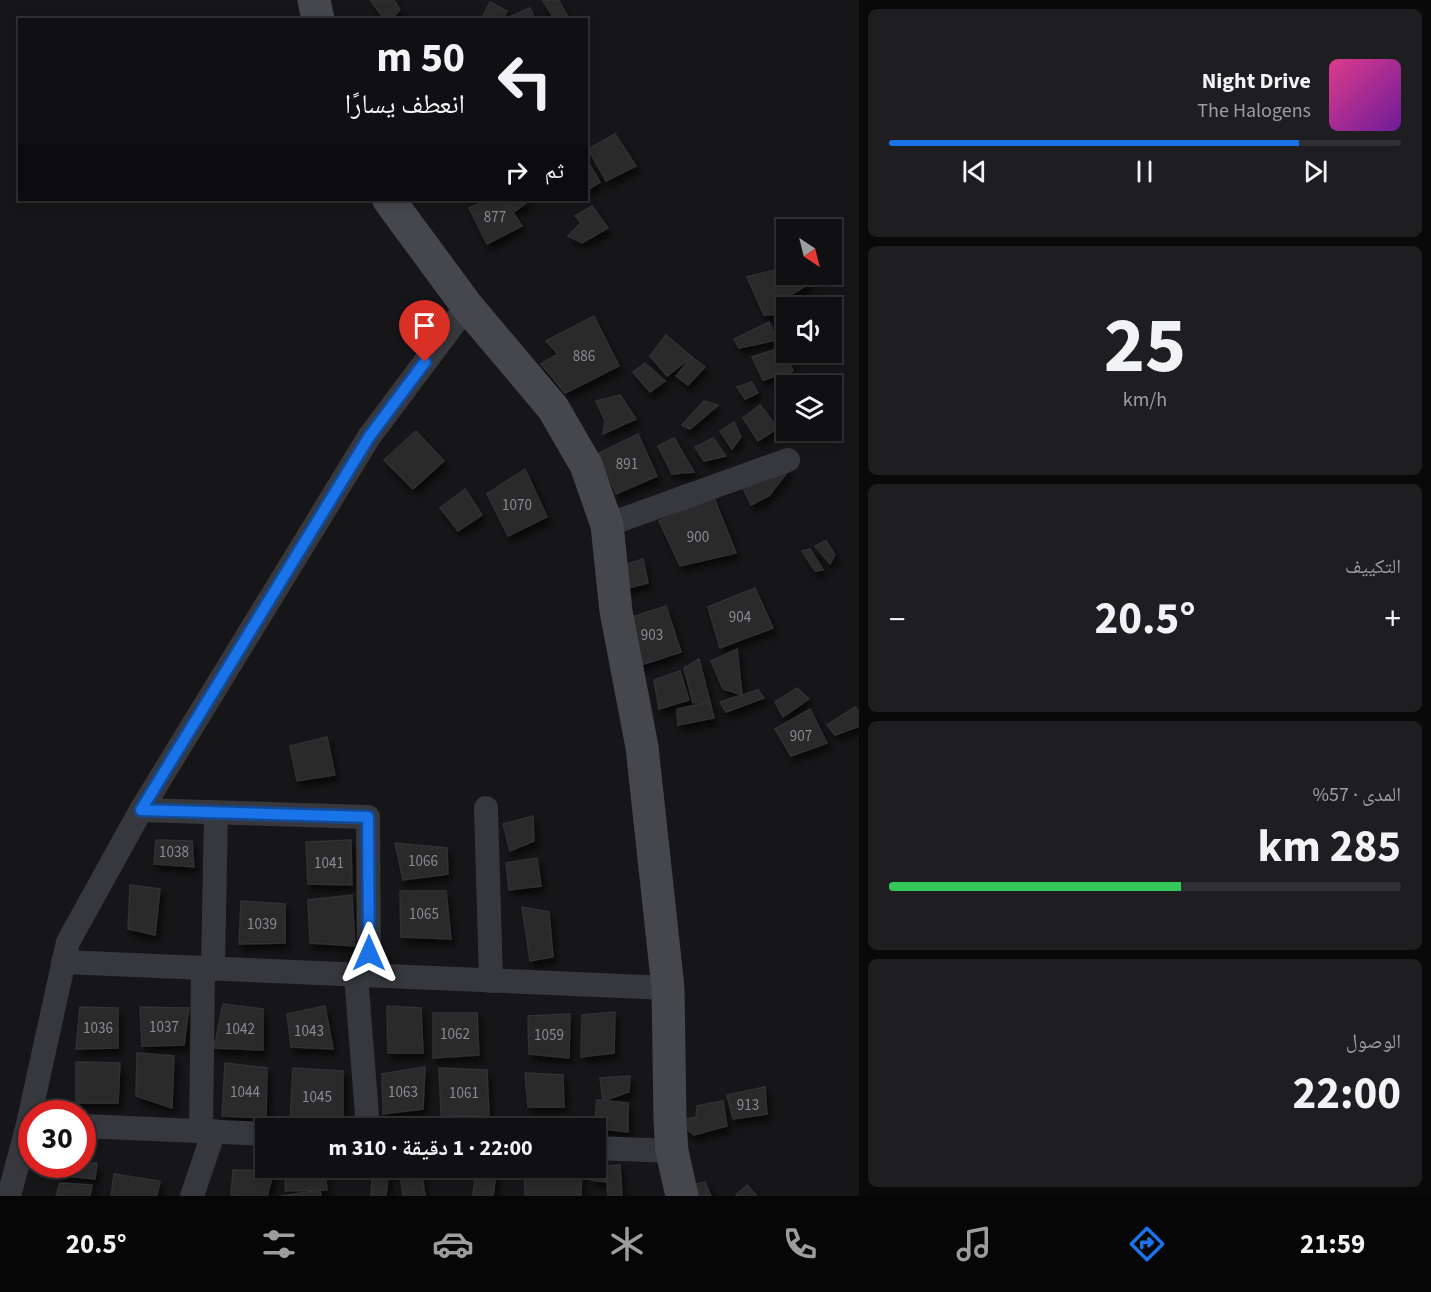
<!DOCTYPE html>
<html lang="ar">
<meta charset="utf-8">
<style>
:root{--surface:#101012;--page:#1e1e20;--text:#f1f3f6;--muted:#9c9d9f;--line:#303032;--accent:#1a73e8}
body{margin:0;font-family:"Source Sans 3","Noto Naskh Arabic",sans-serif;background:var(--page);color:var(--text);direction:rtl;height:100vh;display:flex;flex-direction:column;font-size:22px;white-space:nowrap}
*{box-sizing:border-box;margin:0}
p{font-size:20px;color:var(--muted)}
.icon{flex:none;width:33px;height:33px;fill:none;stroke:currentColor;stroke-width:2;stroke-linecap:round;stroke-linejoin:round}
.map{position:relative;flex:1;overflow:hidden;direction:ltr}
.panel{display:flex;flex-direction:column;gap:9px;padding:9px;background:#09090a;width:572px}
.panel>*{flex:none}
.guide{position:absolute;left:18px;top:18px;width:570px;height:183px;border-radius:0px;box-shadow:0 3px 9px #0003,0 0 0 2px var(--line);direction:rtl;background:#101012;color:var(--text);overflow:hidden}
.needle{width:39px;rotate:145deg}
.buttons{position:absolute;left:776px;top:219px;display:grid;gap:12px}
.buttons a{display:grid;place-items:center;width:66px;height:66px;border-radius:0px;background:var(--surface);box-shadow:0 3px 9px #0003,0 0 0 2px var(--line);font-size:30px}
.speed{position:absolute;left:18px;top:1100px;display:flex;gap:12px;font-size:30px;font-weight:700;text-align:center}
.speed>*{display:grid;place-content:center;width:78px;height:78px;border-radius:50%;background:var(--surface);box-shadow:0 3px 9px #0003,0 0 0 2px var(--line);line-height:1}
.speed .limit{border:9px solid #d22;background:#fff;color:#111}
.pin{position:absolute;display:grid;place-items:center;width:51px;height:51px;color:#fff;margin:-62px -26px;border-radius:50% 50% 50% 0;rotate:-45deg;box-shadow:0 0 6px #0007}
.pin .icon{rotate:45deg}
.me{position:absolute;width:66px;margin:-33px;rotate:0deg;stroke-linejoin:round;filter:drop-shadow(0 0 4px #0008)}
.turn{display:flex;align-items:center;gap:21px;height:126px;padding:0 24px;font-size:27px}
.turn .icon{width:78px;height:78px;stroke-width:2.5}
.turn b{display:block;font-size:42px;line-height:51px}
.then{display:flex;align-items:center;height:57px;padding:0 24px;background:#0003;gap:12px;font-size:22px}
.big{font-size:45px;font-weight:700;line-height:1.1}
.panel .widget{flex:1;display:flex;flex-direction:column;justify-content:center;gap:9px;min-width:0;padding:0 21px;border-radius:9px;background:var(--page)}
.panel .dial{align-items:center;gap:0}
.dial b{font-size:78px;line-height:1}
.song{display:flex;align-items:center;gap:18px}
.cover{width:72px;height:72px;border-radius:9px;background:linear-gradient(135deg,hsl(330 70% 55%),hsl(280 70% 35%))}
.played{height:6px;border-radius:3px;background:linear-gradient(90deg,var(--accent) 80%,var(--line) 80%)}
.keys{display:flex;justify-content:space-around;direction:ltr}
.heat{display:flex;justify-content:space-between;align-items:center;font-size:33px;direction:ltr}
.charge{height:9px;border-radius:4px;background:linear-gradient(90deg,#34c759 57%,var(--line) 0)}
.trip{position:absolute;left:255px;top:1118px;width:351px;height:60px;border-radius:0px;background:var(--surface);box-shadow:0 3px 9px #0003,0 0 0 2px var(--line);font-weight:700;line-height:60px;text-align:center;direction:rtl}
.dock{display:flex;height:96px;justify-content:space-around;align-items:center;background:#060607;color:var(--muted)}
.dock .icon{width:42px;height:42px}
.dock .on{color:var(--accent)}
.dock b{font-size:27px;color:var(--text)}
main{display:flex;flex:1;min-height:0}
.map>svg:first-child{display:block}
.building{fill:#29292c;stroke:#303034;stroke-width:1.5;filter:url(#shadow)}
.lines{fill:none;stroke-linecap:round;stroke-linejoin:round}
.street{stroke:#37383d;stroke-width:24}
.secondary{stroke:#45474d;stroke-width:33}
.route-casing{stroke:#114b97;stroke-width:15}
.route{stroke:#1a73e8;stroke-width:10}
.labels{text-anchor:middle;stroke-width:6;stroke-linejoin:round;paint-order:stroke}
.number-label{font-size:15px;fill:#888b94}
</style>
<main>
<section class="panel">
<div class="widget">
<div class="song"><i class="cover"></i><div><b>Night Drive</b><p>The Halogens</p></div></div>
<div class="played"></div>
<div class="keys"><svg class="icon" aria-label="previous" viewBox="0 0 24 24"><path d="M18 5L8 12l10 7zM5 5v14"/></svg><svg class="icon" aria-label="pause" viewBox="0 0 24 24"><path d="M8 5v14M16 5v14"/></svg><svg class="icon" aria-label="next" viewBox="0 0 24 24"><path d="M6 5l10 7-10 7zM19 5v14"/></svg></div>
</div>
<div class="widget dial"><b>25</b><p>km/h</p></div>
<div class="widget"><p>التكييف</p>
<div class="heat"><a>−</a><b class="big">20.5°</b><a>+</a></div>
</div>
<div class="widget"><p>المدى · 57%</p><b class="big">285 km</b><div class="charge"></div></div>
<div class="widget"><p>الوصول</p><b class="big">22:00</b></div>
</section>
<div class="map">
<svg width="860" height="1196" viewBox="0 0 860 1196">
<defs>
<filter id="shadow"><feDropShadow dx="3.5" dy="6" stdDeviation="3" flood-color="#0009"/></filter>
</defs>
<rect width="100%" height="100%" fill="#161618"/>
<g class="building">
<path d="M370 0H394L400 10 390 20H385Z"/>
<path d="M558 0 570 20H555L543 1Z"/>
<path d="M490 2 507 11 503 20H481Z"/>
<path d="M530 8 536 20H511L509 17Z"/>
<path d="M615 134 636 166 606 181 588 149Z"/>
<path d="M586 159 600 182 586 191Z"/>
<path d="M489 200H505L522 226 487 244 469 208Z"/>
<path d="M506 200H530L515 211Z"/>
<path d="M592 206 608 228 582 243 568 236 581 223 575 216Z"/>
<path d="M786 267V274H802L809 284 785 298 789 308H786V314L764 315 747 277Z"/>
<path d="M594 316 619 366 565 393 541 364 558 354 546 341Z"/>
<path d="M769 322 777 340 739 348 734 339Z"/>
<path d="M666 335 692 357 667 376 650 356Z"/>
<path d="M783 347 793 371 763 380 752 357Z"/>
<path d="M692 357 705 367 688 385 676 376Z"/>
<path d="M645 363 665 381 650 392 633 372Z"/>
<path d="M752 382 758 393 745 399 737 387Z"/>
<path d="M620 395 636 419 603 434 605 421 596 401Z"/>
<path d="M704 401 718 405 690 429 682 425Z"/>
<path d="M760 405 778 428 758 441 743 418Z"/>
<path d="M734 422 741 437 732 449 720 431Z"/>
<path d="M416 431 444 461 413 489 384 460Z"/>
<path d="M638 434 657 476 616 494 599 453Z"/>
<path d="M674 438 694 472 672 474 658 446Z"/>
<path d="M713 438 726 456 704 461 695 447Z"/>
<path d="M791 467 769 496 751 505 742 486Z"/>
<path d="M525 469 547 517 508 536 487 494Z"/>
<path d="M465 489 482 515 458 531 440 508Z"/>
<path d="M714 498 736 553 680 566 659 521Z"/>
<path d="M826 541 835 555 830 564 815 546Z"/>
<path d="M810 549 823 570 815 571 802 551Z"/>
<path d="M643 559 648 583 624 589 618 567Z"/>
<path d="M755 588 773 628 720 648 708 607Z"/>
<path d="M666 606 681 652 632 668 626 619Z"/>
<path d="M737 649 742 695 723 689 711 661Z"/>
<path d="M699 659 710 702 693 703 684 668Z"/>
<path d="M680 671 689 700 659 709 654 680Z"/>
<path d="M797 688 809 699 783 717 775 702Z"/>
<path d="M758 690 764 698 726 712 720 702Z"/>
<path d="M710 702 714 718 678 725 677 709Z"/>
<path d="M855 707 860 713V726L835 735 827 725Z"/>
<path d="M810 709 827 743 791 756 775 729Z"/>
<path d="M327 737 335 775 297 781 290 746Z"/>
<path d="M533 816 534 841 510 851 503 824Z"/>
<path d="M156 840 192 841 194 867 154 864Z"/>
<path d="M351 840 352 885 308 884 306 842Z"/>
<path d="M395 843 447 848 448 874 403 880Z"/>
<path d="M537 858 541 886 509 890 506 863Z"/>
<path d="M130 885 160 889 155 935 128 929Z"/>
<path d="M400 891H446L451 939 401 937Z"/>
<path d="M352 895 355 946 310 943 308 900Z"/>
<path d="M241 901 285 904V943L239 944Z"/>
<path d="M522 907 549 912 553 957 530 961Z"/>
<path d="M223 1004 263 1009V1050L214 1048Z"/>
<path d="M325 1006 333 1049 291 1047 287 1014Z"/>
<path d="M387 1006 421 1008 423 1053H388Z"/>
<path d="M80 1007 118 1008V1048L76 1049Z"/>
<path d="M140 1007 189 1008 184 1045 142 1046Z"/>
<path d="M615 1012 614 1053 581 1057 582 1015Z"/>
<path d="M433 1013H477L479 1055 433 1058Z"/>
<path d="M570 1014 569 1058 529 1054 528 1016Z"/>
<path d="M137 1053 174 1056 172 1108 136 1096Z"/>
<path d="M76 1062 120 1063 118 1103H76Z"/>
<path d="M225 1063 267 1068 266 1118 222 1116Z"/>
<path d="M425 1067 423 1109 383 1114 382 1074Z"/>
<path d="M293 1068 343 1071V1122H290Z"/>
<path d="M439 1068 487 1070 489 1116 441 1115Z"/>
<path d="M525 1073 563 1075 564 1107H528Z"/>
<path d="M630 1076 629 1092 603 1101 600 1078Z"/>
<path d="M765 1087 767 1114 733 1119 727 1095Z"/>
<path d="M597 1100 628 1103V1132L594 1128Z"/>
<path d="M723 1101 727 1126 694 1135 676 1121 696 1117 697 1106Z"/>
<path d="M97 1163 95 1179 57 1175 60 1164Z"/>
<path d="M620 1165 622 1196H608L607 1182 591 1180 596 1167Z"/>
<path d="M373 1167H389L386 1196H371Z"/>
<path d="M399 1167H421L425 1196H403Z"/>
<path d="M476 1167H497L493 1196H473Z"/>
<path d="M524 1167H582L581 1196H525Z"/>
<path d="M233 1170 274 1171 267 1196H231Z"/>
<path d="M325 1172 327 1190 285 1191 286 1175Z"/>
<path d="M114 1174 160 1181 157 1196H111Z"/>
<path d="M705 1182 711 1196H693L691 1185Z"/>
<path d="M60 1183 92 1185 90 1196H56Z"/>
<path d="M747 1185 757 1196H737L736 1195Z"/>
<path d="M320 1190 321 1196H281Z"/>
</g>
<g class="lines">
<g class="street">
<path d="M607 525 788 460"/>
<path d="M486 808 491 981"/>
<path d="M141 810 368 817 369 975"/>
<path d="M63 962 668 988"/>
<path d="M213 969 216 813"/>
<path d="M356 975 368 1128"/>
<path d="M82 1126 266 1134"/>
<path d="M201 1131 203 968"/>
<path d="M596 1148 672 1151"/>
<path d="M9 1196 28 1124 68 942 141 810 369 437 467 306"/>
<path d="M192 1196 214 1131"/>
</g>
<g class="secondary">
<path d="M314 0 318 20"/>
<path d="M389 200 467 306 553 408 586 465 607 525 616 611 642 747 668 988 670 1121 672 1151 682 1196"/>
</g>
</g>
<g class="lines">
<defs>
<path id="route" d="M369 953 368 817 141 810 369 437 425 362"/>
</defs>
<use href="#route" class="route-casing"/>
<use href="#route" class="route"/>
</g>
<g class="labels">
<g class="number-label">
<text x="495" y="222">877</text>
<text x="584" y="361">886</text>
<text x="627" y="469">891</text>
<text x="517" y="510">1070</text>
<text x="698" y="542">900</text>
<text x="740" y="622">904</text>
<text x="652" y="640">903</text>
<text x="801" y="741">907</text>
<text x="174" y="857">1038</text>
<text x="423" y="866">1066</text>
<text x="329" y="868">1041</text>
<text x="424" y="919">1065</text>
<text x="262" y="929">1039</text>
<text x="164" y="1032">1037</text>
<text x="98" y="1033">1036</text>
<text x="240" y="1034">1042</text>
<text x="309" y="1036">1043</text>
<text x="455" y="1039">1062</text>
<text x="549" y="1040">1059</text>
<text x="245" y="1097">1044</text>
<text x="403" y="1097">1063</text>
<text x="464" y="1098">1061</text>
<text x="317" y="1102">1045</text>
<text x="748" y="1110">913</text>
</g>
</g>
</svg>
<div class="buttons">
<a><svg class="needle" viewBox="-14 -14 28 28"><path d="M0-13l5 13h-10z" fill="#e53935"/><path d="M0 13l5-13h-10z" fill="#9c9d9f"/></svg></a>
<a><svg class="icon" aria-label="sound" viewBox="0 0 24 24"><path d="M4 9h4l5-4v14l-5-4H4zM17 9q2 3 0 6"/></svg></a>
<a><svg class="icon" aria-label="layers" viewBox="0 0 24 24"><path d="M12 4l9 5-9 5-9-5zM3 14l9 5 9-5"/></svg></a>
</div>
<div class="speed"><div class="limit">30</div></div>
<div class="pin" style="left:425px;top:362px;background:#d93025"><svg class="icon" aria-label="arrive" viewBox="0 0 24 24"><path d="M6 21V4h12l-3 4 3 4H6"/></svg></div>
<svg class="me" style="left:369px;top:953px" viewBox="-20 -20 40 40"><path d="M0-17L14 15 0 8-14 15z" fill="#1a73e8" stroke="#fff" stroke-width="4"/></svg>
<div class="trip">22:00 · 1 دقيقة · 310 m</div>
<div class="guide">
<div class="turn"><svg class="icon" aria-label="left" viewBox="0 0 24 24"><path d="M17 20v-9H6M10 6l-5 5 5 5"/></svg><div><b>50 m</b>انعطف يسارًا</div></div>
<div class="then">ثم<svg class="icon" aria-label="right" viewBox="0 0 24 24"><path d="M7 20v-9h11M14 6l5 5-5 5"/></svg></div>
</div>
</div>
</main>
<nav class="dock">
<b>21:59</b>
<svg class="icon on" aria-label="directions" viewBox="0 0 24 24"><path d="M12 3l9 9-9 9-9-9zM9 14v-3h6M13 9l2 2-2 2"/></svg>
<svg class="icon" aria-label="music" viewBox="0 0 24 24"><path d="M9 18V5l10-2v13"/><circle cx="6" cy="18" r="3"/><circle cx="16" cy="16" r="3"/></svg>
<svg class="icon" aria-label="phone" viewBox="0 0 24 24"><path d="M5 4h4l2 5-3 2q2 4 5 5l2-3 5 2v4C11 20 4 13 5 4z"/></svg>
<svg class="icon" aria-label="climate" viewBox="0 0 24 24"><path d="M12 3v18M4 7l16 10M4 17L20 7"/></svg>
<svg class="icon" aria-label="car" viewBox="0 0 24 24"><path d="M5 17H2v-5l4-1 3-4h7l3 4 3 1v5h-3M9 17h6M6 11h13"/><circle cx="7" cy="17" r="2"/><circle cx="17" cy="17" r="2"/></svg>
<svg class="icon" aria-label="filters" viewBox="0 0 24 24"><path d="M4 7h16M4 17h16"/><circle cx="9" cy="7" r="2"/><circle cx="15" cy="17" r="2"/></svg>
<b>20.5°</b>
</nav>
